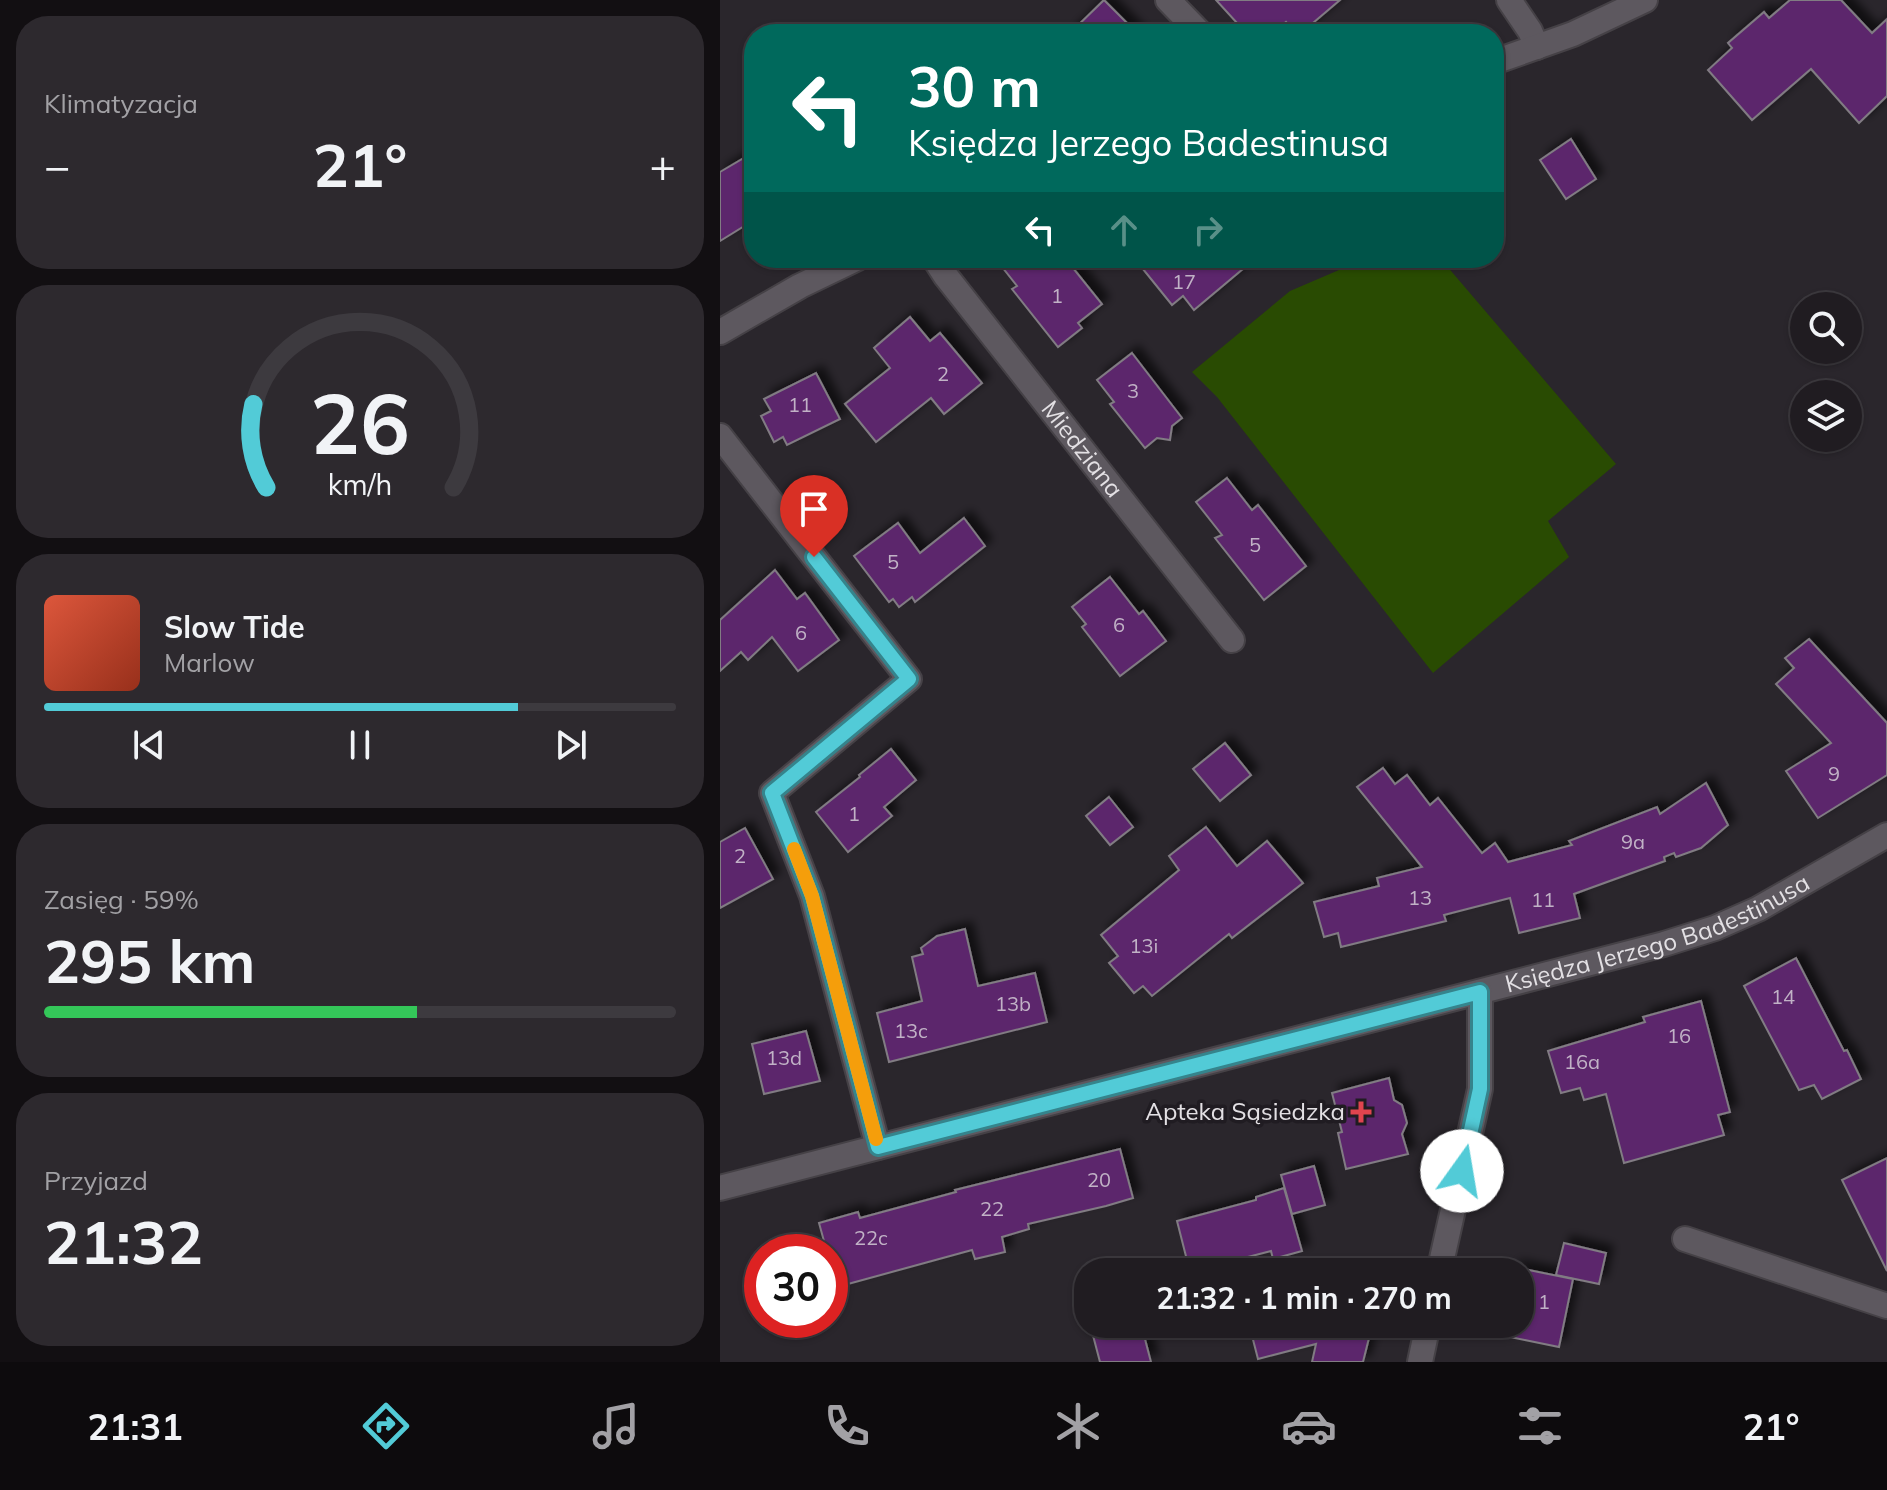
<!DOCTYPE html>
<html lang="pl">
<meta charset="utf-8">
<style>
:root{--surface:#201c21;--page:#2d292e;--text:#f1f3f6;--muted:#a2a1a5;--line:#3d3a3f;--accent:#52cbd7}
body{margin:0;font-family:Mulish,sans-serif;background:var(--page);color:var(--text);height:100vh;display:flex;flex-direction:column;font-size:30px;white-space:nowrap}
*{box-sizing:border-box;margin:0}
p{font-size:26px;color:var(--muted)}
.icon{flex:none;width:44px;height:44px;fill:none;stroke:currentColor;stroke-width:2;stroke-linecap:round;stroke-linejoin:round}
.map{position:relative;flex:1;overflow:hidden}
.side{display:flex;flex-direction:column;gap:16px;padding:16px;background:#120f12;width:720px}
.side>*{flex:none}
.hud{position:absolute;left:24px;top:24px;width:760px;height:244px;border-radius:32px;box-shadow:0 2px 6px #0004,0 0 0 2px var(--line);background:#00695c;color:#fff;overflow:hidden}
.tools{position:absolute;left:1070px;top:292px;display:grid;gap:16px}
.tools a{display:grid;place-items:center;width:72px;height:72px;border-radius:50%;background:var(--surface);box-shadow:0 2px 6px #0004,0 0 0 2px var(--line);font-size:40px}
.speed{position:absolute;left:24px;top:1234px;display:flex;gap:16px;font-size:40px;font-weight:700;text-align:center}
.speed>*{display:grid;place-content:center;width:104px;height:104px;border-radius:50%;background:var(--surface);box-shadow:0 2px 6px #0004,0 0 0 2px var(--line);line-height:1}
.speed .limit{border:12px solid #d22;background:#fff;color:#111}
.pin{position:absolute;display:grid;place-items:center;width:68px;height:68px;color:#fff;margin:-82px -34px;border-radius:50% 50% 50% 0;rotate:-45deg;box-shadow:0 0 8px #0007}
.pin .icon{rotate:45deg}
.me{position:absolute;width:88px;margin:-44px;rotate:13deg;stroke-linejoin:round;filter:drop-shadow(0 0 6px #0008)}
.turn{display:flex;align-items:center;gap:28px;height:168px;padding:0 32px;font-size:36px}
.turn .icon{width:104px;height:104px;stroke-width:2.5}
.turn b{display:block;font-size:56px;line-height:68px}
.lanes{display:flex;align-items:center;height:76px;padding:0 32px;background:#0003;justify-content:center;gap:40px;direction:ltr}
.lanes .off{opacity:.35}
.big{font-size:60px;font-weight:700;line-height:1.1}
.side .widget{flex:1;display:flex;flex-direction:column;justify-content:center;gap:12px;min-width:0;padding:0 28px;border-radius:32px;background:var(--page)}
.side .dial{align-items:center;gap:0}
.dial svg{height:208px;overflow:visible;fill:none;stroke:var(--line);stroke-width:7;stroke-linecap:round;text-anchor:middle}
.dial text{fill:var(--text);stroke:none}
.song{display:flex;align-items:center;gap:24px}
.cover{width:96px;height:96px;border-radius:12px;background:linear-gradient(135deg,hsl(10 70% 55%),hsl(10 70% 35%))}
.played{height:8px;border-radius:4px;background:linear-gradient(90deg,var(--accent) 75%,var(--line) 75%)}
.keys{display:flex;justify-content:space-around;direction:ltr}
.heat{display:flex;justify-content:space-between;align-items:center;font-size:44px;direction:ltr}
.charge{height:12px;border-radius:6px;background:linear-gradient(90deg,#34c759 59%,var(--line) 0)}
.trip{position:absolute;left:354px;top:1258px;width:460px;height:80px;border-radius:32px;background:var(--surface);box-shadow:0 2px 6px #0004,0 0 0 2px var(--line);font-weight:700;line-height:80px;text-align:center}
.menu{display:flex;height:128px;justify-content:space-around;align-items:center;background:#0d0b0d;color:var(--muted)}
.menu .icon{width:56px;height:56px}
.menu .active{color:var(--accent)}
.menu b{font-size:36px;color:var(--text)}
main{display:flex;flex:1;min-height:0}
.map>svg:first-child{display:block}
.green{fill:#294b02}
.building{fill:#5b286c;stroke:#817b83;stroke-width:2;filter:url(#shadow)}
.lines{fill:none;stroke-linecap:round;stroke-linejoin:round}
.minor-casing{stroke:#454146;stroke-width:28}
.minor{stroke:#5d585f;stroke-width:24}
.route-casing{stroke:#35848c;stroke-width:20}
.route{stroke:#52cbd7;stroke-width:14}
.slow{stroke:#f59e0b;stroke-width:14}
.health-dot{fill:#e0444e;stroke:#201c22;stroke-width:3}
.labels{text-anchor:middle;stroke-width:7;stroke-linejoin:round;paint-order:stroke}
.number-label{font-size:20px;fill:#c1b2c6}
.street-label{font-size:24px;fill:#e3e0e4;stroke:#201c22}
.poi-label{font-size:24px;fill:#e3e0e4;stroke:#201c22;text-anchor:end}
</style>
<main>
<section class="side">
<div class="widget"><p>Klimatyzacja</p>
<div class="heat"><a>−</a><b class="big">21°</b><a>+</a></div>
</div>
<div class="widget dial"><svg viewBox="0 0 100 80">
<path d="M14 69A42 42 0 1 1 86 69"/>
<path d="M14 69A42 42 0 0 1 9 37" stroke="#52cbd7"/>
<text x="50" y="56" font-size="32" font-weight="700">26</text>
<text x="50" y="72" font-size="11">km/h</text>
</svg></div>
<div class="widget">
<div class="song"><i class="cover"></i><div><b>Slow Tide</b><p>Marlow</p></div></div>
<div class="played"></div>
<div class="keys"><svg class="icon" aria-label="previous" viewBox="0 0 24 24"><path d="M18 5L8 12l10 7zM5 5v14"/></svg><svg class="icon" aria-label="pause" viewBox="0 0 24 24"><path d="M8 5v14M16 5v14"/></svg><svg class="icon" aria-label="next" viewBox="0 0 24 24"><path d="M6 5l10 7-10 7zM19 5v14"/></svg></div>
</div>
<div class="widget"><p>Zasięg · 59%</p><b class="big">295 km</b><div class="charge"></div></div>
<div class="widget"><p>Przyjazd</p><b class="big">21:32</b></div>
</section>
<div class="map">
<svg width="1167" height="1362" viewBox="0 0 1167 1362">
<defs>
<filter id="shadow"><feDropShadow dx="7" dy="-7" stdDeviation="4" flood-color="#0009"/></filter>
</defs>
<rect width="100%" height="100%" fill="#2a262c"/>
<path class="green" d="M647 258H720L896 464 828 521 849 557 713 673 497 397 472 372 570 291Z"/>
<g class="building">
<path d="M384 0 418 34H349Z"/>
<path d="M496 0H620L580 34H576L566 22 551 34H527Z"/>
<path d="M1070 0H1121L1152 33 1167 19V96L1139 123 1091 69 1032 120 988 70 1012 48 1008 43 1044 12 1049 18Z"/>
<path d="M851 139 876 179 846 199 820 160Z"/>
<path d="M34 152V220L0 241V172Z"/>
<path d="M275 258H345L382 304 358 323 362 328 338 347 292 289 297 286Z"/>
<path d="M414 258H536L474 310 463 296 452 305Z"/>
<path d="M190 317 210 341 220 333 262 383 224 414 211 398 156 442 125 404 170 368 154 348Z"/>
<path d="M412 353 462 418 452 426 450 440 437 438 425 448 390 404 394 402 377 380Z"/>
<path d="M96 373 120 419 67 445 63 437 54 442 41 416 51 411 44 399Z"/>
<path d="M507 478 532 510 538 505 586 566 544 600 495 538 502 535 476 502Z"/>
<path d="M244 518 265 546 195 602 192 597 179 607 173 599 169 602 134 556 178 523 200 553Z"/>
<path d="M55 570 77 599 85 593 119 640 78 671 52 637 28 660 21 652 0 671V620Z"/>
<path d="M390 577 419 614 423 611 446 641 400 676 362 627 366 624 352 607Z"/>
<path d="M1089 639 1167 723V775L1098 818 1066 771 1111 743 1056 684 1074 668 1065 658Z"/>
<path d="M505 743 531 775 500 801 473 769Z"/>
<path d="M171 749 196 780 164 807 172 816 128 852 96 812 140 777 139 775Z"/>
<path d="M663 768 675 784 687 775 710 805 718 798 762 853 775 843 788 862 852 845 849 841 937 807 940 814 986 783 1008 825 981 848 956 857 954 853 944 857 945 861 854 894 860 918 799 933 790 898 724 915 726 921 621 947 618 933 604 937 594 902 659 886 657 878 702 867 637 787Z"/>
<path d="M389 797 413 827 390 845 366 816Z"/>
<path d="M486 827 517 866 547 841 583 883 512 938 509 934 432 996 423 986 414 993 389 963 398 956 381 935 459 870 449 856Z"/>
<path d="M25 828 53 879 0 908V842Z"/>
<path d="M245 929 258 986 315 973 327 1022 169 1062 157 1013 202 1001 192 957 203 954 201 948 217 936Z"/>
<path d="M1076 958 1124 1051 1127 1050 1141 1079 1102 1099 1094 1085 1079 1090 1024 986Z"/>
<path d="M981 1001 1010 1112 998 1115 1004 1135 904 1163 886 1094 864 1100 860 1088 841 1093 828 1051 925 1022 923 1017Z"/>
<path d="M86 1031 100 1081 44 1094 32 1044Z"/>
<path d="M669 1078 674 1100 682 1105 687 1123 682 1134 688 1154 626 1169 618 1133 622 1132 612 1093Z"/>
<path d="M400 1149 413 1198 386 1206 308 1224 309 1229 282 1237 285 1252 255 1259 252 1250 117 1287 110 1263V1252H107L99 1223 138 1212 140 1218 236 1192 235 1190Z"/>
<path d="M1167 1158V1271L1122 1180Z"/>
<path d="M594 1166 605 1205 572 1214 561 1175Z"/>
<path d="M564 1188 582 1251 553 1259 551 1251 470 1272 457 1221 536 1200V1197Z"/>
<path d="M844 1243 886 1253 879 1284 836 1275Z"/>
<path d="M794 1267 853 1279 839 1347 780 1335 782 1324H800V1272H793Z"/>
<path d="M370 1324H421L431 1362H380Z"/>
<path d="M529 1324H636L635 1330 650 1334 643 1362H592L596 1344 538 1359Z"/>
</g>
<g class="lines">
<defs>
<g id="minor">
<path d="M448 0 481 34"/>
<path d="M789 0 810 31 817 47"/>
<path d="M774 62 853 34 925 0"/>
<path id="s1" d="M214 258 225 275 512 640"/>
<path d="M0 332 80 286 138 258"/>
<path d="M0 436 189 679 52 793 92 896 158 1147"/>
<path id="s2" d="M0 1188 944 944 995 928 1038 909 1167 835"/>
<path d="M965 1239 1167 1306"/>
<path d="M719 1272 760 1089V992"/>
<path d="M700 1362 708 1324"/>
</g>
</defs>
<use href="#minor" class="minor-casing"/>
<use href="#minor" class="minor"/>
</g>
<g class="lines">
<defs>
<path id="route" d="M94 557 189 679 52 793 92 896 158 1147 760 992V1089L742 1171"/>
</defs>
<use href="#route" class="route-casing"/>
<use href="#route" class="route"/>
<path class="slow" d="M74 849 92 896 156 1139"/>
</g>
<path class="health-dot" d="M637 1100h8v8h8v8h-8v8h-8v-8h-8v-8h8z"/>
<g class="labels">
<g class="number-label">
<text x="464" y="289">17</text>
<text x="337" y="303">1</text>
<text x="223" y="381">2</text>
<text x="413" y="398">3</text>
<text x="80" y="412">11</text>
<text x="535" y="552">5</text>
<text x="173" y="569">5</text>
<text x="399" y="632">6</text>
<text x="81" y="640">6</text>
<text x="1114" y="781">9</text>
<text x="134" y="821">1</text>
<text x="913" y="849">9a</text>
<text x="20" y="863">2</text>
<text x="700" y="905">13</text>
<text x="823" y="907">11</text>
<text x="424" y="953">13i</text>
<text x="1063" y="1004">14</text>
<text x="293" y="1011">13b</text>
<text x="191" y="1038">13c</text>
<text x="959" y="1043">16</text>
<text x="64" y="1065">13d</text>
<text x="862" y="1069">16a</text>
<text x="379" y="1187">20</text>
<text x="272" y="1216">22</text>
<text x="151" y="1245">22c</text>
<text x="824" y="1309">1</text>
</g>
<g class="street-label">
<text dy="8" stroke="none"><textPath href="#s1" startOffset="242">Miedziana</textPath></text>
<text dy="8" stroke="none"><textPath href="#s2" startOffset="972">Księdza Jerzego Badestinusa</textPath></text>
</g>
<g class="poi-label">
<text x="625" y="1120">Apteka Sąsiedzka</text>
</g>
</g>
</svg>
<div class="tools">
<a><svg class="icon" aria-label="search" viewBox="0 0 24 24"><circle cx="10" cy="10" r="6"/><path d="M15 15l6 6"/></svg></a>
<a><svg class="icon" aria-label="layers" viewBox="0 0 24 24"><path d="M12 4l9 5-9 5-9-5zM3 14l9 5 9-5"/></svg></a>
</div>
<div class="speed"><div class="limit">30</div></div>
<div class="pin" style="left:94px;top:557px;background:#d93025"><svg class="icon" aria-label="arrive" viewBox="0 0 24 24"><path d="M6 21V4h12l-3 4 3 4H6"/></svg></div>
<svg class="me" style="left:742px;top:1171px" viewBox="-20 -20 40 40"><circle r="19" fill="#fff"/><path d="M0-13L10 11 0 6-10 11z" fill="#52cbd7"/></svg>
<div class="trip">21:32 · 1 min · 270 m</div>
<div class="hud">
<div class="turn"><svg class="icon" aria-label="left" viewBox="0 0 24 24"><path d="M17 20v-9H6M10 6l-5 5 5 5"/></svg><div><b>30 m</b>Księdza Jerzego Badestinusa</div></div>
<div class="lanes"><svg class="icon" aria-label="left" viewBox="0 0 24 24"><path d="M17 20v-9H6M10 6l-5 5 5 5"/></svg><svg class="icon off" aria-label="ahead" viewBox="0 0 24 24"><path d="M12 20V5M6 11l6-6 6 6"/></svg><svg class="icon off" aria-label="right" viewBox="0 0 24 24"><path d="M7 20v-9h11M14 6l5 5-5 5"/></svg></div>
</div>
</div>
</main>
<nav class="menu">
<b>21:31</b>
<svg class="icon active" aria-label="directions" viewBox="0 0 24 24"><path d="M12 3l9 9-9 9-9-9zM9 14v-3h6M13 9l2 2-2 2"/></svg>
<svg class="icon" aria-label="music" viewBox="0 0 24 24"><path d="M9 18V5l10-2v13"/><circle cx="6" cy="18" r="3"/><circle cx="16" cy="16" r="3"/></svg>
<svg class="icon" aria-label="phone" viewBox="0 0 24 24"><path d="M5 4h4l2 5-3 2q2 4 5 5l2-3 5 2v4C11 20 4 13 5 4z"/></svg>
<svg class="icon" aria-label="climate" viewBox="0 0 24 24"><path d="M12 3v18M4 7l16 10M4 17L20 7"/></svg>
<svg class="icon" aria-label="car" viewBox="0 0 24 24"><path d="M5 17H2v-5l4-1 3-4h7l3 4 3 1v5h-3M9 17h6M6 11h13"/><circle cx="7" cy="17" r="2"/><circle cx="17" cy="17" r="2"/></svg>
<svg class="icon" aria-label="filters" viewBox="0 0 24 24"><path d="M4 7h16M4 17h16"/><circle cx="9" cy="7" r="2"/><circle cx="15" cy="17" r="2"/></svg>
<b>21°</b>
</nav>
